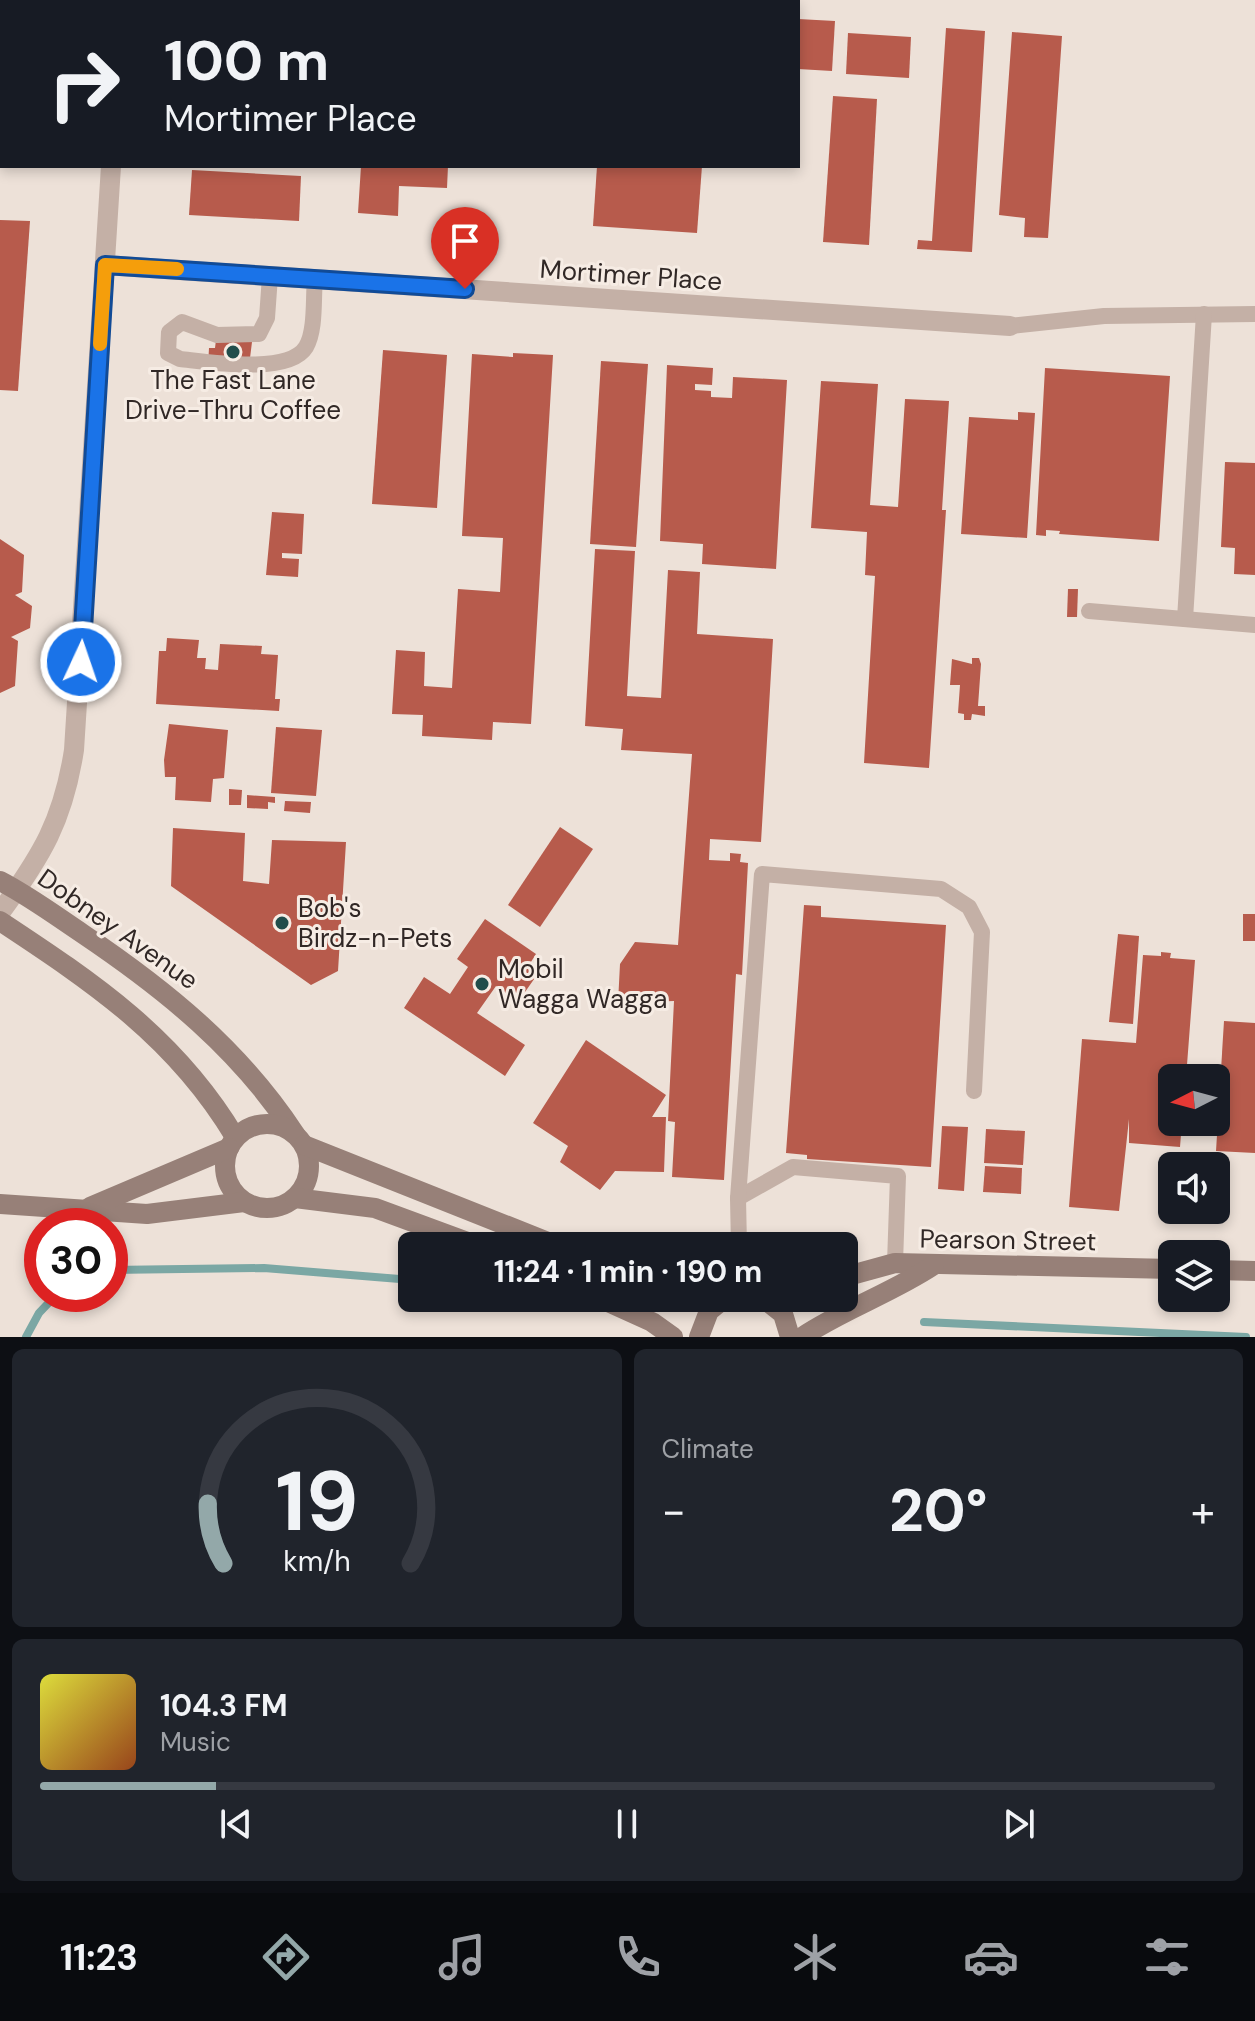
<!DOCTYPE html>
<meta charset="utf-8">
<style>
:root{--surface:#171b24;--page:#20242c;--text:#f1f3f6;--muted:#9ea1a6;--line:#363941;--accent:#93a8a9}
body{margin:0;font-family:"DM Sans",sans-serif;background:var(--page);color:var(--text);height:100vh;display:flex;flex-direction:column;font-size:30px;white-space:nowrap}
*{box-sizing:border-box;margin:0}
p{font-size:26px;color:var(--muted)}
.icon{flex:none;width:44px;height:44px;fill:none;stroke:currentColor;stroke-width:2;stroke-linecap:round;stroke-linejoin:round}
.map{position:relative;height:1337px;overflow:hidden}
.drawer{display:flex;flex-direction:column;gap:12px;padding:12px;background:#0d0f14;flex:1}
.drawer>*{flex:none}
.hud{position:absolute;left:0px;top:0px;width:800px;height:168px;box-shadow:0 4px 12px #0003;background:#171b24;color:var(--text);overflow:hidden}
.needle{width:52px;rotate:264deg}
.buttons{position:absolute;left:1158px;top:1064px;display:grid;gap:16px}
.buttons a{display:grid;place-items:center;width:72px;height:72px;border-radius:12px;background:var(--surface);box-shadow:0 4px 12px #0003;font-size:40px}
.speed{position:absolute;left:24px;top:1208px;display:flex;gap:16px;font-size:40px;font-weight:700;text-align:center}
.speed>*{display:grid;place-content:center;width:104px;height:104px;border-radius:50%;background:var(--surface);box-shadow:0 4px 12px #0003;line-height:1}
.speed .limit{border:12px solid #d22;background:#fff;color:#111}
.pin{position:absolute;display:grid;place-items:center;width:68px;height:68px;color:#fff;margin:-82px -34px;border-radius:50% 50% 50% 0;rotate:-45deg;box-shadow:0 0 8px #0007}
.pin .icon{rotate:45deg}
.me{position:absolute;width:88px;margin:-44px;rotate:3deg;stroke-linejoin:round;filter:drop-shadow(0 0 6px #0008)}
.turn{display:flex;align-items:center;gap:28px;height:168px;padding:0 32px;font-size:36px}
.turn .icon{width:104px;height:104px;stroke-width:2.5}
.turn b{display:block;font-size:56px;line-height:68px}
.big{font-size:60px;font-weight:700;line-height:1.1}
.drawer .tile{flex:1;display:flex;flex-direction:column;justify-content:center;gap:12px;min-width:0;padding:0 28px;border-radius:12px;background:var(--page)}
.drawer .dial{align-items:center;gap:0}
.dial svg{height:208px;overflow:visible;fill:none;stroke:var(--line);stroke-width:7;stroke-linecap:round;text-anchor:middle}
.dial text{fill:var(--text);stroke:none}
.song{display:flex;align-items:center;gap:24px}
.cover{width:96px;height:96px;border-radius:12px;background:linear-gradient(135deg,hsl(60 70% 55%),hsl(20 70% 35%))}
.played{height:8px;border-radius:4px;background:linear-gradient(90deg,var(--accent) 15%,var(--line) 15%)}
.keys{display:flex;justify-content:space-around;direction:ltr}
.heat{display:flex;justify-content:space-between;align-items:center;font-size:44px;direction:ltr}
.drawer .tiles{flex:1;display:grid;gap:12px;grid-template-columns:1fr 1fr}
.tile:last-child{grid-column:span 2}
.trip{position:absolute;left:398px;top:1232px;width:460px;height:80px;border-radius:12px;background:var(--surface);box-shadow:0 4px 12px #0003;font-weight:700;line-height:80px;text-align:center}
.tab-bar{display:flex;height:128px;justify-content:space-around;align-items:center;background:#090b0e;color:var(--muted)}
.tab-bar .icon{width:56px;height:56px}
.tab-bar .active{color:var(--accent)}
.tab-bar b{font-size:36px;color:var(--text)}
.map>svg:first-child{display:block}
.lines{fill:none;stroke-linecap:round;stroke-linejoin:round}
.stream{stroke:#7ba7a4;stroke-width:8}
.building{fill:#b75b4c}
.lane{stroke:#c4b0a6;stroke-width:16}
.street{stroke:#c4b0a6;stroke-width:20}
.secondary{stroke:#978078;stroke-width:20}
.route-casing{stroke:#114b97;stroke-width:20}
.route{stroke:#1a73e8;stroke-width:14}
.slow{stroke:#f59e0b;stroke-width:14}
.poi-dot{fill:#214d4b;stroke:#f6ece4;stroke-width:3}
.labels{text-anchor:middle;stroke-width:6;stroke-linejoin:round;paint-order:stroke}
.street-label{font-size:26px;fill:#312826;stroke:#f6ece4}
.poi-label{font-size:26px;fill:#312826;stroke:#f6ece4;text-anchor:start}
</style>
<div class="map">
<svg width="1255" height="1337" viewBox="0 0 1255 1337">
<rect width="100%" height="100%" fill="#ede1d8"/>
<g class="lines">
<g class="stream">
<path d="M110 1270 264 1268 412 1280"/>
<path d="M924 1322 1246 1337"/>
<path d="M26 1337 39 1313 57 1294"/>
</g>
</g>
<g class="building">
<path d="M798 19 835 21 832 71 798 69Z"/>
<path d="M946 28 985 31 972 252 917 249 918 240 932 241Z"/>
<path d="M1012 32 1062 36 1048 238 1024 237 1025 218 999 215Z"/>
<path d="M848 33 911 37 909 78 846 74Z"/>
<path d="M833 96 877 99 869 245 823 242Z"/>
<path d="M361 166H448L447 188 399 186 398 216 358 213Z"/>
<path d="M597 166H702L697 233 593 226Z"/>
<path d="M192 170 301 176 299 221 189 215Z"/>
<path d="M0 220 30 221 18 391 0 390Z"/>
<path d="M216 340 252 342 250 358 208 366 209 348H215Z"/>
<path d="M383 350 447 355 437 508 372 504Z"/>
<path d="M513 353 553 355 531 724 493 722 492 740 422 736 423 715 392 714 396 650 425 652 424 686 452 688 458 589 500 592 503 538 462 536 472 354 513 357Z"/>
<path d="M601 361 648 364 636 547 590 544Z"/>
<path d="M667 365 713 368 712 385 695 384V390L711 391V397L732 398 733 377 787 380 776 569 702 564 703 544 660 541Z"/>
<path d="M1045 368 1170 376 1159 541 1059 534 1060 531 1046 530V536L1036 535Z"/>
<path d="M821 381 878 384 870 505 898 507 905 399 949 401 942 510H946L929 768 864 763 875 576 865 575 867 532 811 528Z"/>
<path d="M1018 412 1035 413 1027 538 961 534 969 417 1018 420Z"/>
<path d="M1225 462 1255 463V575L1234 574 1235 548 1221 547Z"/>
<path d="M272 512 304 514 302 554 282 553V558L299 559 298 577 266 575Z"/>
<path d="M0 539 24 555 22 592 15 595 32 606 30 628 11 637 18 641 15 686 0 693Z"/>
<path d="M595 549 635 551 627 696 661 698 668 570 700 572 697 634 773 639 761 842 710 839 709 860 730 861V853L741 854 740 862 748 863 742 975 736 974 724 1180 672 1177 675 1122 668 1121 674 1001 618 1003 620 964 635 942 678 945 692 754 621 750 623 729 585 726Z"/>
<path d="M1068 589H1078L1077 617H1067Z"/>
<path d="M167 638 199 640 197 658H206L205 669 218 670 220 644 262 646 261 654 278 655 275 699H280L279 711 156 704 159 651H166Z"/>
<path d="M972 658H979L981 664 978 706H985V716L972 714 971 720H964V714L958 713 960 685H950L952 659 972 664Z"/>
<path d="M169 724 228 730 224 778 213 779 211 802 175 800 176 777H165L164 760Z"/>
<path d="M276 727 322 730 316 796 271 793Z"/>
<path d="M229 789 242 790 241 805H229Z"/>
<path d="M247 795 275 797V803L268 802V809L247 808Z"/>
<path d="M285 801 311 802 310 813 284 811Z"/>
<path d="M560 827 593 849 540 927 508 905Z"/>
<path d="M173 828 245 833 243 881 269 884 272 840 346 842 338 971 311 985 171 886Z"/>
<path d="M804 905 821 906V917L946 925 931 1167 807 1159V1155L786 1153Z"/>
<rect x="1243" y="914" width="12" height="27"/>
<path d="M485 919 536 954 529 965 539 972 518 1002 496 986 477 1013 525 1045 505 1076 404 1008 424 977 450 994 468 967 457 959Z"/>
<path d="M1118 934 1139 936 1133 1024 1109 1022Z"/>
<path d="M1161 952 1171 953 1170 958 1195 960 1186 1078H1172V1122H1182L1180 1147 1129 1143V1119L1119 1211 1069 1207 1082 1039 1136 1043 1143 955 1161 956Z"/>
<path d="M1224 1021 1255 1023V1153L1216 1151Z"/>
<path d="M586 1040 666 1095 652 1117H666L664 1172 615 1171 600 1190 560 1162 568 1146 533 1123Z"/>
<path d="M942 1126 968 1127 964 1191 938 1189Z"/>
<path d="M986 1129 1025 1131 1023 1165 984 1163Z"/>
<path d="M985 1166 1022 1168 1021 1194 983 1192Z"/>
</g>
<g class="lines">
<g class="lane">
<path d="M270 276 267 318 259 334 217 335 182 322 169 332 168 353 180 359C209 362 289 375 306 347 316 330 313 298 315 279"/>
<path d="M1010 326 1104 316 1255 314"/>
<path d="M1089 611 1255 625"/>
<path d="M1185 619 1204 314"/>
<path d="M738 1198 793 1167 898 1176 895 1263"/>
<path d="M739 1246 738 1198 762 874 941 889 969 907 982 932 974 1091"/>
</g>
<g class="street">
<path d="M120 2V0"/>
<path d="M105 265 1010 326"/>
<path d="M0 913C42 855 63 821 74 750L111 166"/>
</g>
<g class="secondary">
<path d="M0 881C29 896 56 916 83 934 166 990 239 1049 295 1134"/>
<path d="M0 921C94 983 176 1038 235 1137"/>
<circle cx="267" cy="1166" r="42"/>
<path d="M304 1145 558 1246"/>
<path d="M295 1198 375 1208 478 1246"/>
<path d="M0 1204 147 1214 244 1202"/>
<path d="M90 1207 229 1148"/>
<path d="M1216 1270 1255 1271"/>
<path d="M844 1277 895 1263 1172 1269"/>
<path d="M599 1298 652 1322 673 1337"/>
<path d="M763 1298 783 1314 790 1337"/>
<path d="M699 1337 709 1311 725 1298"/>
<path d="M802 1337C844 1309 892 1293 934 1265"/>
</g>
</g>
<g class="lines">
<defs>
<path id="route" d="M81 662 105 265 465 289"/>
</defs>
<use href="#route" class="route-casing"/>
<use href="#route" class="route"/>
<path class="slow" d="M100 344 105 265 177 269"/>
</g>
<g class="poi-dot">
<circle cx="233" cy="352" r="8"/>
<circle cx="282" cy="923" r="8"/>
<circle cx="482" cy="984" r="8"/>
</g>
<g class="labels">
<g class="street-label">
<text transform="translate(631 275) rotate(4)" y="9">Mortimer Place</text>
<text transform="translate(118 929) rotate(35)" y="9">Dobney Avenue</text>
<text transform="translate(1008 1240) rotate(1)" y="9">Pearson Street</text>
</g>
<g class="poi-label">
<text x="233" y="389" text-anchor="middle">The Fast Lane<tspan x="233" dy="30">Drive-Thru Coffee</tspan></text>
<text x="298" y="917">Bob's<tspan x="298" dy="30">Birdz-n-Pets</tspan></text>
<text x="498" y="978">Mobil<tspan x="498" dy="30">Wagga Wagga</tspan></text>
</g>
</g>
</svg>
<div class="buttons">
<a><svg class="needle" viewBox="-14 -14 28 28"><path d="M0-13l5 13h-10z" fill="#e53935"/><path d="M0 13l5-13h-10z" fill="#9ea1a6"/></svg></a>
<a><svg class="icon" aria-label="sound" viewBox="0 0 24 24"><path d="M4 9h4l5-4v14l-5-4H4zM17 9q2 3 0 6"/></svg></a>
<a><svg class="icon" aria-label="layers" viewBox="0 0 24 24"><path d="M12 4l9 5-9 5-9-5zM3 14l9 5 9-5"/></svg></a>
</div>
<div class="speed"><div class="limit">30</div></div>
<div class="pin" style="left:465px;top:289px;background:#d93025"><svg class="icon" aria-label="arrive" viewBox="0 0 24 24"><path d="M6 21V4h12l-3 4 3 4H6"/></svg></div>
<svg class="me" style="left:81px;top:662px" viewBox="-20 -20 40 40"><circle r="17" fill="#1a73e8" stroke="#fff" stroke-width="3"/><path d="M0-11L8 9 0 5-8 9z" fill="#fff"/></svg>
<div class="trip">11:24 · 1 min · 190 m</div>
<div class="hud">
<div class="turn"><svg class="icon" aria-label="right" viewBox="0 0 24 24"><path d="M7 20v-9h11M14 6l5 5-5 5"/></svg><div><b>100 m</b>Mortimer Place</div></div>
</div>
</div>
<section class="drawer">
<div class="tiles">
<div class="tile dial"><svg viewBox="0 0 100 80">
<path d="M14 69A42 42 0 1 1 86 69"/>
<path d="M14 69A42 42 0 0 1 8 46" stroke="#93a8a9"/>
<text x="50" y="56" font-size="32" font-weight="700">19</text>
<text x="50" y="72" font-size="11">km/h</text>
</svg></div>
<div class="tile"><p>Climate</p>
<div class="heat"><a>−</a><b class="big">20°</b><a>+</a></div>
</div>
<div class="tile">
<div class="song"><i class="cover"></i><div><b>104.3 FM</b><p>Music</p></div></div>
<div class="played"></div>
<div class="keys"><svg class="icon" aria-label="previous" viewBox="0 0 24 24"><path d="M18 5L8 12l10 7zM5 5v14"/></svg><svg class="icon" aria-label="pause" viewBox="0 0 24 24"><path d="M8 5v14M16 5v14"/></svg><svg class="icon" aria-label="next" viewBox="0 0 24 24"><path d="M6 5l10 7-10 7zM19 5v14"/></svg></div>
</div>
</div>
</section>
<nav class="tab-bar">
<b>11:23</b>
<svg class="icon active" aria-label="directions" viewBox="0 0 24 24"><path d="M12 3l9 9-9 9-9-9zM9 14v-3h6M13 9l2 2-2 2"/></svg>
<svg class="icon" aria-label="music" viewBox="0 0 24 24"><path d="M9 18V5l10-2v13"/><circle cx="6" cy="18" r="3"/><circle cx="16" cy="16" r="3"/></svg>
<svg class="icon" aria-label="phone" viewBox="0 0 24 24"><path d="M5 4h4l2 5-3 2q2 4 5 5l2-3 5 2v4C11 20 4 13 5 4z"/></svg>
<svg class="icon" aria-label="climate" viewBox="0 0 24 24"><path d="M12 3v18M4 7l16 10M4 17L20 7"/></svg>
<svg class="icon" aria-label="car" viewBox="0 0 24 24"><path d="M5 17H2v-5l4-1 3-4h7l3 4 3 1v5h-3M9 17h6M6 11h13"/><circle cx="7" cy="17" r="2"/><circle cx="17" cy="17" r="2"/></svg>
<svg class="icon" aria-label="filters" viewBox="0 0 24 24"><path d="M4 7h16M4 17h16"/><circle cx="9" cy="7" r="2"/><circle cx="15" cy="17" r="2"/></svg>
</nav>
